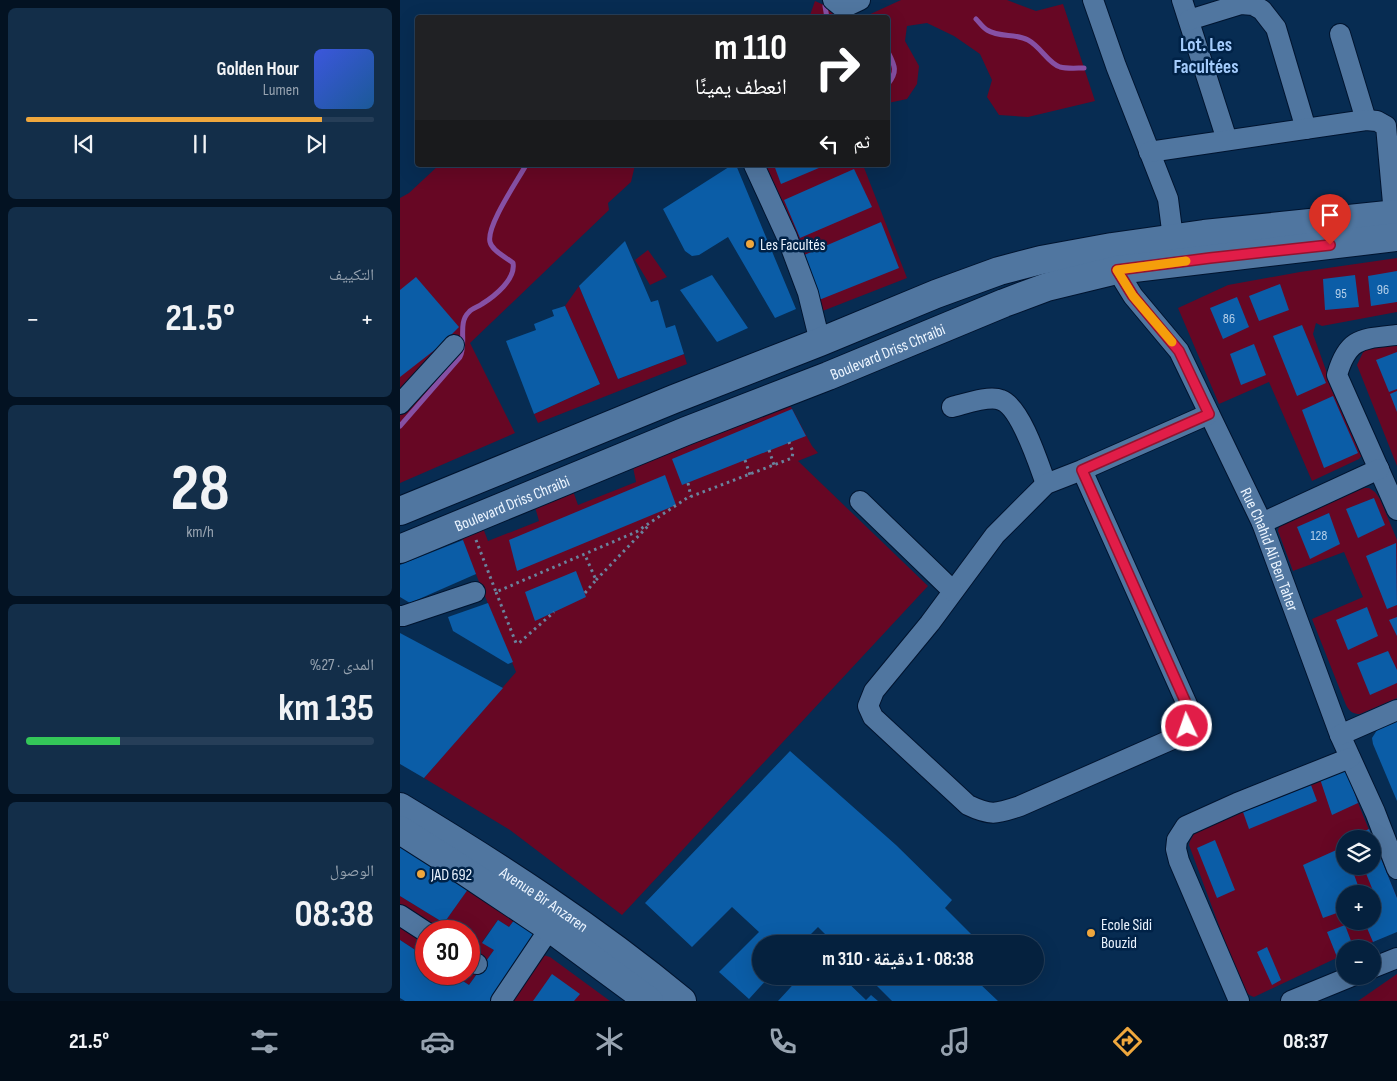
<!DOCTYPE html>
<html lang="ar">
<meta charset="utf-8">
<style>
:root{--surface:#05213e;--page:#132e49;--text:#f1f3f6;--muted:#97a3b0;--line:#263e58;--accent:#efa73d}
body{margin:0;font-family:"Sofia Sans Condensed","Noto Naskh Arabic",sans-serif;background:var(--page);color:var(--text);direction:rtl;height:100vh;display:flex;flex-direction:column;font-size:19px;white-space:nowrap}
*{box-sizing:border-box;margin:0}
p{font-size:16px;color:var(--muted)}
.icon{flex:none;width:28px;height:28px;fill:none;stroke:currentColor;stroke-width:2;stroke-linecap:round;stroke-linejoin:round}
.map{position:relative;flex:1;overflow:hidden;direction:ltr}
.sheet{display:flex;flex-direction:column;gap:8px;padding:8px;background:#031222;width:400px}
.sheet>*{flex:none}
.hud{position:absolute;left:15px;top:15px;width:475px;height:152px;border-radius:5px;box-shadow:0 5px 20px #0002,0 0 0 1px var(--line);direction:rtl;background:#202124;color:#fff;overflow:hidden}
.controls{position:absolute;left:936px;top:830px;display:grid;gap:10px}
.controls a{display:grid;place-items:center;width:45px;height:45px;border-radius:50%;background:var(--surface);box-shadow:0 5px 20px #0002,0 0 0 1px var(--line);font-size:25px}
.speed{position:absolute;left:15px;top:920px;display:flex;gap:10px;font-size:25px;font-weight:700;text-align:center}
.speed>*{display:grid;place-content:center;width:65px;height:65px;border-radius:50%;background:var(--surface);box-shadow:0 5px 20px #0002,0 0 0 1px var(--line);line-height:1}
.speed .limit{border:8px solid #d22;background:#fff;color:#111}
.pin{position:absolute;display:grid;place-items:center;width:42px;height:42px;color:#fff;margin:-51px -21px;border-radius:50% 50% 50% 0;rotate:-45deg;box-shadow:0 0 5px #0007}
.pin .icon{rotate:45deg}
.me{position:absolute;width:55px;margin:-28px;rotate:357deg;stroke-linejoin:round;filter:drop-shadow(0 0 4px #0008)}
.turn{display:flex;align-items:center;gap:18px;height:105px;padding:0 20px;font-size:22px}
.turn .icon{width:65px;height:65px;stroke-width:2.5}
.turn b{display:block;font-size:35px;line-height:42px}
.then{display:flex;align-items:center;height:48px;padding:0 20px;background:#0003;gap:10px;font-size:19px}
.big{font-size:38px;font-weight:700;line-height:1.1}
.sheet .tile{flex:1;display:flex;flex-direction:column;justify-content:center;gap:8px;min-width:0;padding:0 18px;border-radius:8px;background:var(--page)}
.sheet .dial{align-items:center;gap:0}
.dial b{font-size:65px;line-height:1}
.song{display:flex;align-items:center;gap:15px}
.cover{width:60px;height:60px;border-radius:8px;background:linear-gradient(135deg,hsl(230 70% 55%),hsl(210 70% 35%))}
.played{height:5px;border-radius:2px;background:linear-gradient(90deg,var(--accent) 85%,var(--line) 85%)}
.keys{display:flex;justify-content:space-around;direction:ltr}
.heat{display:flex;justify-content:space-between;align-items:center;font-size:28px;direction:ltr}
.charge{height:8px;border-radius:4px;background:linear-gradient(90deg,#34c759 27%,var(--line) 0)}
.trip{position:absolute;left:352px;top:935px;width:292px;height:50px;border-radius:25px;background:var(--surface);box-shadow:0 5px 20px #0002,0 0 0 1px var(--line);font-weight:700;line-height:50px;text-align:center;direction:rtl}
.menu{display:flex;height:80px;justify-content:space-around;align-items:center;background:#020d19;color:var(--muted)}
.menu .icon{width:35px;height:35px}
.menu .on{color:var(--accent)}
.menu b{font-size:22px;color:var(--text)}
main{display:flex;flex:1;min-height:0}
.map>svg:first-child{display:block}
.green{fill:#670724;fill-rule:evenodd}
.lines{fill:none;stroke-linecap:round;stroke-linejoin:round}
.stream{stroke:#8650a4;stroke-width:5}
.building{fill:#0b5da7}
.minor-casing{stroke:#00142f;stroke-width:22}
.secondary-casing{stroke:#00142f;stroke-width:30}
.path{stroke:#6a839d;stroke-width:3;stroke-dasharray:2.5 4;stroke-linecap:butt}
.minor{stroke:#5076a0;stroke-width:20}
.secondary{stroke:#5076a0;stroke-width:28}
.route-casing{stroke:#92132f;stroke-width:12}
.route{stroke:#e11d48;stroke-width:9}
.slow{stroke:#f59e0b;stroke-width:9}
.poi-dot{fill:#efa73d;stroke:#002247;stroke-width:2}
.labels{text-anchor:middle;stroke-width:5;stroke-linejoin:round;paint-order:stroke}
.number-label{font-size:14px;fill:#b4cfe9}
.poi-label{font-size:16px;fill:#ecf5ff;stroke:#002247;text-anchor:start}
.street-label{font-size:16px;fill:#ecf5ff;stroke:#002247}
.quarter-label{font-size:19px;font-weight:bold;fill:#a4ccfc;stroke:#002247}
</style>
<main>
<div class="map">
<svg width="997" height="1001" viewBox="0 0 997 1001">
<rect width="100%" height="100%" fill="#072c52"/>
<g class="green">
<path d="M501 0H607L636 11 663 4 695 101 628 117 599 115 587 97 592 80 580 54 554 36 527 23 507 26 505 41 519 66 517 84 507 99 488 103V18L464 17Z"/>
<path d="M415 1 451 17 409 18Z"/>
<path d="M39 165H235L231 182 208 203 209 210 70 343 115 433 0 483V198L9 193Z"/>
<path d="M364 165H463L507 278 420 312Z"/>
<path d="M248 250 267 277 250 285 235 260Z"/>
<path d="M997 258V312L922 326 916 323 913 334 928 376 962 455 959 459 912 481 869 382 819 404 778 308 828 285 900 272Z"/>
<path d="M179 286 218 379 284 354 287 364 138 423 134 414 200 384 165 306Z"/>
<path d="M997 342V466L957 365 966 346Z"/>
<path d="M390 405 412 446 418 453 398 461 528 586 222 915 110 830 24 778 116 672 66 550 62 537 83 528 88 541 139 521 135 507 173 491 178 505 236 482 233 467Z"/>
<path d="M964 488H969L975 492 980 499 997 540V698L960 714C953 714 950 712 946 705L912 619 963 597 944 552 893 571 878 531 879 527 885 522Z"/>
<path d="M946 769 958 803 997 898V931L957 949H945V954L854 997C846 995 844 989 840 982L789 845 790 841 795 832ZM945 839H972V866H945ZM945 894H972V921H945Z"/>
<path d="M72 883 118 915 109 927 98 920 82 942 94 950 69 985 52 974H69V931H26V957L0 940V896L44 923Z"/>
<path d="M143 955 150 957 210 1001H112Z"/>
<path d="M997 974V1001H958Z"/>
</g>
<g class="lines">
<g class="stream">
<path d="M425 6 427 18"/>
<path d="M576 19C579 22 583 28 587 30 600 38 615 33 628 40 641 47 648 63 660 67 667 69 677 68 684 68"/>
<path d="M488 52C495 66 498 71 488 84"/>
<path d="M0 426 60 357C67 343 57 323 69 312 72 308 78 307 82 304 95 296 116 279 113 263 106 257 92 251 90 242 86 226 118 180 126 165"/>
</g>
</g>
<g class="building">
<path d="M332 165H336L396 309 375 318 328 237 299 255 292 256 285 251 263 209Z"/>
<path d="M374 165H426L381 184Z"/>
<path d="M454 169 472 207 400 238 384 200Z"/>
<path d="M481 222 499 268 419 300 402 256Z"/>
<path d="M225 241 251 302 258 300 266 328 275 325 284 354 218 379 179 286Z"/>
<path d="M997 271V302L971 306 968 276Z"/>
<path d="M312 275 348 328 317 342 280 290Z"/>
<path d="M955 275 959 307 925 310 923 279Z"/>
<path d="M16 277 59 327 41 345 0 377V290Z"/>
<path d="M880 284 889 310 859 321 849 296Z"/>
<path d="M837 297 849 327 823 339 810 308Z"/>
<path d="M165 306 200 384 134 414 106 341 136 330 134 324 154 316 152 310Z"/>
<path d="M902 325 926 383 897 396 873 336Z"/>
<path d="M854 344 866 375 841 385 830 354Z"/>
<path d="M997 352V389L989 392 976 360Z"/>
<path d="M997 391V412L990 394Z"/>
<path d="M933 396 958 453 924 468 902 410Z"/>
<path d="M392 409 406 436 282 485 272 459Z"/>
<path d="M265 475 276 505 117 571 109 540Z"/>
<path d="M974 498 985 525 958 538 946 509Z"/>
<path d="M929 513 940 544 910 559 897 527Z"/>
<path d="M63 540 76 574 10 603 0 597V565Z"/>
<path d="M996 543 997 605 987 609 966 556Z"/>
<path d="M176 571 186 597 135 621 125 592Z"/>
<path d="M88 603 113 662 108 664 53 631 48 617Z"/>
<path d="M967 607 978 636 948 650 936 620Z"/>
<path d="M997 617V636L989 620Z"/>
<path d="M0 633 103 688 24 778 0 764Z"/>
<path d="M988 651 997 670V683L970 695 957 663Z"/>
<path d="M997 719V801L973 744 972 738 979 727Z"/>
<path d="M390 751 496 845 552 900 545 908 573 936 565 944H435L418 927 401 944H361V976H370L349 999 319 972 359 932 332 907 292 947 245 903Z"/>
<path d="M946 769 958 803 932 815 920 779Z"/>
<path d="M911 785 917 801 849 829 843 812Z"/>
<path d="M969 829 997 898V932L973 942 964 921H972V911L980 908 963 866H972V839H952L951 837Z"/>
<path d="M0 838 71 885 44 923 0 896Z"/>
<path d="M815 840 835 890 817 898 797 848Z"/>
<path d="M943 847 945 852V866H951L961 894H945V910L923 918 903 865Z"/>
<path d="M118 915 139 929 94 1001H5L0 998V940L26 957V974H52L69 985 94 950 82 943 98 920 109 927Z"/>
<path d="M945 925 954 949H945V954L937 957 927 932Z"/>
<path d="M867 947 881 980 872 985 857 952Z"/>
<path d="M152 974 180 994 174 1001H133Z"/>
<path d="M401 976H441L466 1000 471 995 478 1001H378Z"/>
<path d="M467 976H587L579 983 598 1001H492Z"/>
</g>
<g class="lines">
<defs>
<g id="minor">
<path d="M433 0 443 8 460 0"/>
<path d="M693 0 716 66 768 199 773 238"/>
<path d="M782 0 827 140"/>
<path d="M789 20 841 4 853 5 862 10 876 28 906 129"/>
<path d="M940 34 966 120"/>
<path d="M749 152 966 120 977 121 986 126 994 214"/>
<path d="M354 165 387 237 408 293 420 342"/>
<path id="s1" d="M714 260 717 270 733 296 779 351 862 523 940 735 975 812 997 869"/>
<path d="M997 335C962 339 948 337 937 375L997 510"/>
<path d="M0 404 54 345"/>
<path d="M552 407C565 404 589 395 601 400 621 407 639 465 646 484"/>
<path d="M682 470 790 711 787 726 777 737 620 806C596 814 591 816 568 805L473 717 468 706 474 691 530 623 595 535 646 484 682 470 809 414"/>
<path d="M460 501 553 591"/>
<path d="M862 523 979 469"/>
<path d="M0 616H3L75 592"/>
<path d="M940 735 997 710"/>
<path d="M0 915 26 932"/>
<path d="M69 959 77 964"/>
<path d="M972 968 997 958"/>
<path d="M101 1001 150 928"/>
<path d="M839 1001 779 861 776 849 777 840 786 826 837 803 950 758"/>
<path d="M891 1001 952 976"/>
</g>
<g id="secondary">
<path d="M0 511 274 399 420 342 536 294 599 271 641 260 712 247 804 234 997 214"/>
<path id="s2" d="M0 549 286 431 428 376 604 303 647 287 717 270 997 237"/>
<path id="s3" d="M0 807C98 866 194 928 282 1001"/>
<path d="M0 830 66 872 150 928 249 1001"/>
</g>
</defs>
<use href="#minor" class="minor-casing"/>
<use href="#secondary" class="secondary-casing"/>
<g class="path">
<path d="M369 450 374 465"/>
<path d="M345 460 350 475"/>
<path d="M288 483 291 497"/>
<path d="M76 540 96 592 236 532 287 498 392 458 393 452 389 442"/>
<path d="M196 580 249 525"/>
<path d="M96 592 116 643H119L154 612"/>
<path d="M185 593 196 580 185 555"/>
</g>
<use href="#minor" class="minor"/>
<use href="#secondary" class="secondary"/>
</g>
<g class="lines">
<defs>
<path id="route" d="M787 726 790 712 682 470 809 414 779 351 733 296 717 270 810 258 930 245"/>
</defs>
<use href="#route" class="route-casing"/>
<use href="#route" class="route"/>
<path class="slow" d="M772 342 733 296 717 270 786 261"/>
</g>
<g class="poi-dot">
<circle cx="350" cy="244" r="5"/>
<circle cx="21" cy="874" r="5"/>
<circle cx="691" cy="933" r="5"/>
</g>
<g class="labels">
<g class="number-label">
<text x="983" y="294">96</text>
<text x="941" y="298">95</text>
<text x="829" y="323">86</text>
<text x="919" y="540">128</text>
</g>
<g class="poi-label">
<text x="360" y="250">Les Facultés</text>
<text x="31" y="880">JAD 692</text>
<text x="701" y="930">Ecole Sidi<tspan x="701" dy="18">Bouzid</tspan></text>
</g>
<g class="street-label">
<text dy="6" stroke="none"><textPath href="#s2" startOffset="526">Boulevard Driss Chraibi</textPath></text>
<text dy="6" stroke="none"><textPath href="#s2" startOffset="121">Boulevard Driss Chraibi</textPath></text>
<text dy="6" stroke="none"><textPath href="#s1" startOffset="331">Rue Chahid Ali Ben Taher</textPath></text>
<text dy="6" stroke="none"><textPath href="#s3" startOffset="171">Avenue Bir Anzaren</textPath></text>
</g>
<g class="quarter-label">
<text x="806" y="51">Lot. Les<tspan x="806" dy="22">Facultées</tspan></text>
</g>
</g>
</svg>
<div class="controls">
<a><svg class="icon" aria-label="layers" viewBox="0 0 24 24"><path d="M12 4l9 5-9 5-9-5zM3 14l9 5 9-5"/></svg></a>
<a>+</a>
<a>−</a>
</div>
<div class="speed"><div class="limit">30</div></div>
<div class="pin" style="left:930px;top:245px;background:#d93025"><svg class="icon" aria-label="arrive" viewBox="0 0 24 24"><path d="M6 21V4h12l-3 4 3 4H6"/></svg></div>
<svg class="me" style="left:787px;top:726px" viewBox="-20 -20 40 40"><circle r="17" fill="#e11d48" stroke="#fff" stroke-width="3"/><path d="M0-11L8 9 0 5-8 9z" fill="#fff"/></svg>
<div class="trip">08:38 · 1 دقيقة · 310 m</div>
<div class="hud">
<div class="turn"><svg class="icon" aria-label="right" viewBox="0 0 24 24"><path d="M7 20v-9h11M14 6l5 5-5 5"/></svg><div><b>110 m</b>انعطف يمينًا</div></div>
<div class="then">ثم<svg class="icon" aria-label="left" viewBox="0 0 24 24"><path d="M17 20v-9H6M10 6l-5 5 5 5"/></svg></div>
</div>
</div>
<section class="sheet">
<div class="tile">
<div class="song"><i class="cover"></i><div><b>Golden Hour</b><p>Lumen</p></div></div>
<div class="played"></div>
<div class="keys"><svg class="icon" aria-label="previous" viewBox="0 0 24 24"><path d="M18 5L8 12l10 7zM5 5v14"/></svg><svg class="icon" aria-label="pause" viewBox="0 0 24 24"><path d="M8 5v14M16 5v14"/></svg><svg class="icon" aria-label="next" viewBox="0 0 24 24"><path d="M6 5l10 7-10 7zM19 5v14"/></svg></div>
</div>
<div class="tile"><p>التكييف</p>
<div class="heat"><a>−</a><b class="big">21.5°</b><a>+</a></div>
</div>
<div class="tile dial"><b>28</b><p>km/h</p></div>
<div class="tile"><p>المدى · 27%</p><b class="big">135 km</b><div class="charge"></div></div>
<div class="tile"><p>الوصول</p><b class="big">08:38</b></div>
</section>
</main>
<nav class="menu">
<b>08:37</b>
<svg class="icon on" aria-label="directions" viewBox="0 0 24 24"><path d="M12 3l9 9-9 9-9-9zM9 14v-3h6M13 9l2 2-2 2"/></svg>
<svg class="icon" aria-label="music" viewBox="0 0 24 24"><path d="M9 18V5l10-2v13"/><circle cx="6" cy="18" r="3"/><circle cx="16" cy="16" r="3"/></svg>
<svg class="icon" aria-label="phone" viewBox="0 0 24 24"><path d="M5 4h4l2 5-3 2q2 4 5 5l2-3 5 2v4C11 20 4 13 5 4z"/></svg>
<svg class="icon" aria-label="climate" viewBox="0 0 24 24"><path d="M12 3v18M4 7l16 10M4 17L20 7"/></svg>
<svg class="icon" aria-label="car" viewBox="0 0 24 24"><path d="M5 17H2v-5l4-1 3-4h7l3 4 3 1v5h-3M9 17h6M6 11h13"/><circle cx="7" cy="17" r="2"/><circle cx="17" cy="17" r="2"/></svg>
<svg class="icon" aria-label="filters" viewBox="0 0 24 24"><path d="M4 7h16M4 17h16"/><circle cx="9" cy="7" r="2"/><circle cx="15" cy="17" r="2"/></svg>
<b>21.5°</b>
</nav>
